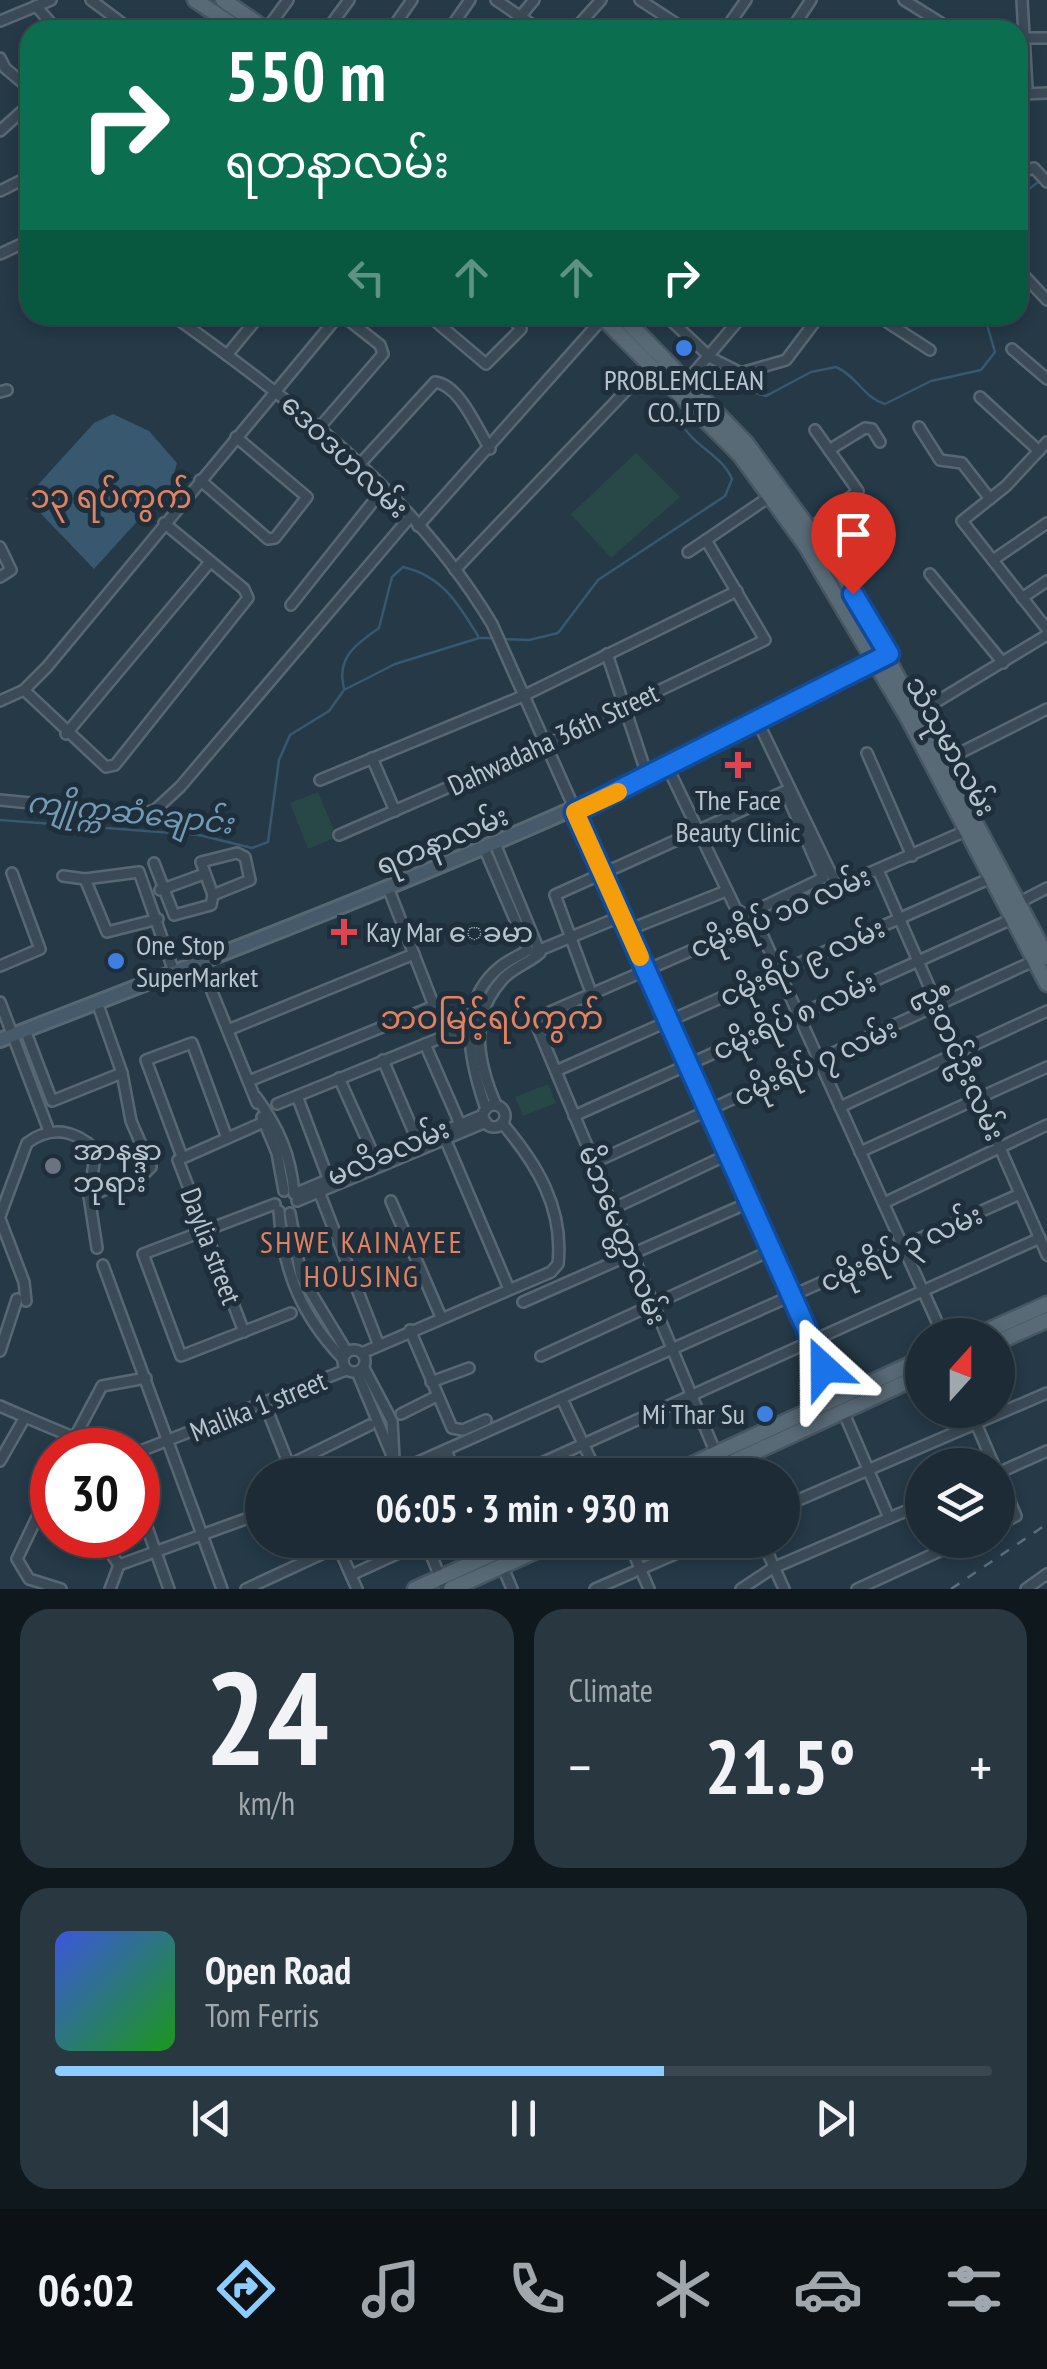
<!DOCTYPE html>
<meta charset="utf-8">
<style>
:root{--surface:#1c2b35;--page:#293741;--text:#f1f3f6;--muted:#a0a7ad;--line:#3a4750;--accent:#8cccff}
body{margin:0;font-family:"PT Sans Narrow","Noto Sans Myanmar",sans-serif;background:var(--page);color:var(--text);height:100vh;display:flex;flex-direction:column;font-size:38px;white-space:nowrap}
*{box-sizing:border-box;margin:0}
p{font-size:32px;color:var(--muted)}
.icon{flex:none;width:55px;height:55px;fill:none;stroke:currentColor;stroke-width:2;stroke-linecap:round;stroke-linejoin:round}
.map{position:relative;height:1589px;overflow:hidden}
.sheet{display:flex;flex-direction:column;gap:20px;padding:20px;background:#0f181d;flex:1}
.sheet>*{flex:none}
.banner{position:absolute;left:20px;top:20px;width:1008px;height:305px;border-radius:30px;box-shadow:0 5px 15px #0003,0 0 0 2px var(--line);background:#0b6e4f;color:#fff;overflow:hidden}
.needle{width:65px;rotate:21deg}
.tools{position:absolute;left:905px;top:1318px;display:grid;gap:20px}
.tools a{display:grid;place-items:center;width:110px;height:110px;border-radius:50%;background:var(--surface);box-shadow:0 5px 15px #0003,0 0 0 2px var(--line);font-size:50px}
.speed{position:absolute;left:30px;top:1428px;display:flex;gap:20px;font-size:50px;font-weight:700;text-align:center}
.speed>*{display:grid;place-content:center;width:130px;height:130px;border-radius:50%;background:var(--surface);box-shadow:0 5px 15px #0003,0 0 0 2px var(--line);line-height:1}
.speed .limit{border:15px solid #d22;background:#fff;color:#111}
.pin{position:absolute;display:grid;place-items:center;width:85px;height:85px;color:#fff;margin:-102px -42px;border-radius:50% 50% 50% 0;rotate:-45deg;box-shadow:0 0 10px #0007}
.pin .icon{rotate:45deg}
.me{position:absolute;width:110px;margin:-55px;rotate:336deg;stroke-linejoin:round;filter:drop-shadow(0 0 8px #0008)}
.turn{display:flex;align-items:center;gap:35px;height:210px;padding:0 40px;font-size:45px}
.turn .icon{width:130px;height:130px;stroke-width:2.5}
.turn b{display:block;font-size:70px;line-height:85px}
.lanes{display:flex;align-items:center;height:95px;padding:0 40px;background:#0003;justify-content:center;gap:50px;direction:ltr}
.lanes .off{opacity:.35}
.big{font-size:75px;font-weight:600;line-height:1.1}
.sheet .card{flex:1;display:flex;flex-direction:column;justify-content:center;gap:15px;min-width:0;padding:0 35px;border-radius:30px;background:var(--page)}
.sheet .dial{align-items:center;gap:0}
.dial b{font-size:130px;line-height:1}
.song{display:flex;align-items:center;gap:30px}
.cover{width:120px;height:120px;border-radius:15px;background:linear-gradient(135deg,hsl(230 70% 55%),hsl(120 70% 35%))}
.played{height:10px;border-radius:5px;background:linear-gradient(90deg,var(--accent) 65%,var(--line) 65%)}
.keys{display:flex;justify-content:space-around;direction:ltr}
.heat{display:flex;justify-content:space-between;align-items:center;font-size:55px;direction:ltr}
.sheet .tiles{flex:1;display:grid;gap:20px;grid-template-columns:1fr 1fr}
.card:last-child{grid-column:span 2}
.trip{position:absolute;left:245px;top:1458px;width:555px;height:100px;border-radius:50px;background:var(--surface);box-shadow:0 5px 15px #0003,0 0 0 2px var(--line);font-weight:600;line-height:100px;text-align:center}
.tabs{display:flex;height:160px;justify-content:space-around;align-items:center;background:#0b1115;color:var(--muted)}
.tabs .icon{width:70px;height:70px}
.tabs .on{color:var(--accent)}
.tabs b{font-size:45px;color:var(--text)}
.map>svg:first-child{display:block}
.green{fill:#274846}
.water{fill:#37586f}
.lines{fill:none;stroke-linecap:round;stroke-linejoin:round}
.stream{stroke:#37586f;stroke-width:2.5}
.minor-casing{stroke:#586873;stroke-width:14}
.secondary-casing{stroke:#586873;stroke-width:18}
.primary-casing{stroke:#465662;stroke-width:19}
.minor{stroke:#3a4a56;stroke-width:9}
.secondary{stroke:#475a69;stroke-width:12}
.primary{stroke:#586a76;stroke-width:14}
.rail{stroke:#5b6f7d;stroke-width:2.5;stroke-dasharray:10 10;stroke-linecap:butt}
.route-casing{stroke:#114b97;stroke-width:25}
.route{stroke:#1a73e8;stroke-width:18}
.slow{stroke:#f59e0b;stroke-width:18}
.shop-dot{fill:#3f7fe0;stroke:#1e2f3b;stroke-width:4}
.health-dot{fill:#e0444e;stroke:#1e2f3b;stroke-width:4}
.worship-dot{fill:#6b7280;stroke:#1e2f3b;stroke-width:4}
.labels{text-anchor:middle;stroke-width:10;stroke-linejoin:round;paint-order:stroke}
.poi-label{font-size:28px;fill:#b8c5cf;stroke:#1e2f3b;text-anchor:start}
.street-label{font-size:28px;fill:#b8c5cf;stroke:#1e2f3b}
.water-label{font-size:30px;font-style:italic;fill:#749bb5;stroke:#1e2f3b}
.neighbourhood-label{font-size:30px;letter-spacing:2.5px;fill:#e28260;stroke:#1e2f3b}
.quarter-label{font-size:32px;fill:#e28260;stroke:#1e2f3b}
</style>
<div class="map">
<svg width="1047" height="1589" viewBox="0 0 1047 1589">
<rect width="100%" height="100%" fill="#253947"/>
<g class="green">
<path d="M636 453 680 497 611 558 571 514Z"/>
<path d="M318 792 337 837 308 849 290 803Z"/>
<path d="M548 1084 556 1103 523 1116 515 1097Z"/>
</g>
<path class="water" d="M113 414 149 431 177 463 171 484 94 569 26 498 94 423Z"/>
<g class="lines">
<g class="stream">
<path d="M1018 197 1041 180"/>
<path d="M705 395 726 384 766 396 811 372 836 367C857 376 864 398 885 404L931 381 981 370 995 352 984 315"/>
<path d="M501 639 529 640 558 633 598 580 725 496 732 479C722 455 694 447 681 423L689 412"/>
<path d="M344 688C336 658 356 644 379 628L392 577 403 567C442 576 458 603 478 636"/>
<path d="M0 820 199 835 252 848 268 842 279 760 290 735 329 711 344 690 395 664 479 638H493"/>
</g>
<defs>
<g id="minor">
<path d="M91 0 131 30"/>
<path d="M496 0 540 30"/>
<path d="M640 0 686 30"/>
<path d="M904 0 944 25 963 30"/>
<path d="M36 6 57 30"/>
<path d="M0 21 51 0"/>
<path d="M266 30 288 0"/>
<path d="M327 30 349 0"/>
<path d="M391 30 412 0"/>
<path d="M449 30 470 0"/>
<path d="M509 30 534 0"/>
<path d="M574 30 601 0"/>
<path d="M725 30 746 0"/>
<path d="M791 30 811 0"/>
<path d="M1018 38H1047"/>
<path d="M0 58 5 68 30 89"/>
<path d="M1024 94 1047 93"/>
<path d="M1018 106 1027 88 1022 0"/>
<path d="M0 131 30 104"/>
<path d="M1018 173 1034 168 1047 182"/>
<path d="M0 191 30 176"/>
<path d="M0 254 30 240"/>
<path d="M1018 269 1047 300"/>
<path d="M172 315C292 401 415 495 492 624L837 1397"/>
<path d="M428 315 486 364 521 329 510 315"/>
<path d="M665 315 711 358 741 373 786 360 820 315"/>
<path d="M876 315 930 350"/>
<path d="M1012 349 1047 379"/>
<path d="M227 355 260 315"/>
<path d="M687 381 743 315"/>
<path d="M0 392 7 390"/>
<path d="M980 397 1039 451"/>
<path d="M919 427 940 460 962 463 990 499"/>
<path d="M319 428 383 354 380 345 342 315"/>
<path d="M1047 442 1006 486 962 521 1047 629"/>
<path d="M829 450 865 428 872 429 880 442"/>
<path d="M360 464 435 382C460 385 477 429 490 449"/>
<path d="M200 480 268 539 275 538 307 497 236 437"/>
<path d="M418 526 603 318"/>
<path d="M811 528 858 491 815 430"/>
<path d="M0 547 11 570 0 577"/>
<path d="M688 552 706 540"/>
<path d="M993 560 1047 523"/>
<path d="M455 570 661 354"/>
<path d="M930 574 1003 663"/>
<path d="M1022 598 1047 581"/>
<path d="M291 605 384 488"/>
<path d="M607 654 648 778"/>
<path d="M24 690 106 767 115 765 248 598 244 589 164 523"/>
<path d="M0 701 24 690 47 667 339 315"/>
<path d="M918 713 1047 635"/>
<path d="M758 722 838 888"/>
<path d="M66 734 210 562"/>
<path d="M867 753 912 856"/>
<path d="M372 758 395 811"/>
<path d="M944 761 1047 709"/>
<path d="M668 768 736 909 746 915 823 878 785 791"/>
<path d="M320 780 523 696 737 591"/>
<path d="M0 800 141 814 155 810 180 787 410 517"/>
<path d="M339 835 545 745 765 640 706 540 772 495"/>
<path d="M496 846 540 953C529 963 512 968 502 980 468 1018 478 1063 496 1105"/>
<path d="M485 850 528 950C519 956 508 960 500 967 455 1003 470 1063 486 1109"/>
<path d="M237 853 245 857 250 880 213 895 201 862Z"/>
<path d="M154 863 174 915 211 905 213 895"/>
<path d="M878 870 1047 1255"/>
<path d="M63 876 85 879 139 872 174 972"/>
<path d="M85 879 107 932 158 919"/>
<path d="M160 890 204 874"/>
<path d="M1020 902 1047 888"/>
<path d="M757 923 943 1335"/>
<path d="M628 930 726 891"/>
<path d="M535 952 622 916"/>
<path d="M200 962 257 1103"/>
<path d="M0 966 40 949 12 873"/>
<path d="M589 987 555 895 790 789"/>
<path d="M0 1002 49 1131"/>
<path d="M25 1030 52 1101 122 1073"/>
<path d="M228 1030 414 954"/>
<path d="M425 1044 459 1122"/>
<path d="M383 1060 417 1140"/>
<path d="M556 1071 993 877"/>
<path d="M339 1078 375 1158"/>
<path d="M249 1081 434 1006 389 890"/>
<path d="M297 1096 328 1178"/>
<path d="M256 1097C279 1128 291 1156 294 1194L483 1115"/>
<path d="M277 1104 460 1030"/>
<circle cx="494" cy="1116" r="11"/>
<path d="M840 1107 1047 1011"/>
<path d="M574 1116 1014 918"/>
<path d="M262 1117 277 1153 284 1191"/>
<path d="M446 1141 509 1289"/>
<path d="M860 1152 1047 1067"/>
<path d="M182 1157 146 1060 192 1043 227 1138"/>
<path d="M593 1163 1036 960"/>
<path d="M320 1194 378 1343"/>
<path d="M89 1196 143 1175 151 1167 131 1121 122 1073 97 1002"/>
<path d="M297 1201 486 1122"/>
<path d="M391 1201 441 1317"/>
<path d="M884 1203 1047 1125"/>
<path d="M275 1204 143 1254 181 1356 291 1313"/>
<path d="M612 1209 729 1154"/>
<path d="M279 1211C283 1271 301 1315 343 1359"/>
<path d="M290 1213 301 1276 347 1352"/>
<path d="M0 1216 27 1143C51 1125 75 1130 96 1150L89 1196 97 1248"/>
<path d="M0 1219 24 1282 26 1301"/>
<path d="M103 1265 222 1589"/>
<path d="M523 1302 750 1202"/>
<path d="M410 1330 452 1428 463 1430 486 1420"/>
<path d="M244 1332 178 1160 264 1122"/>
<circle cx="354" cy="1361" r="11"/>
<path d="M0 1351 17 1299"/>
<path d="M362 1353 551 1272 558 1264C564 1208 537 1164 502 1123"/>
<path d="M541 1356 772 1250"/>
<path d="M364 1368 392 1421 394 1458"/>
<path d="M357 1372 400 1475"/>
<path d="M431 1382 469 1368"/>
<path d="M562 1399 598 1475"/>
<path d="M264 1402 289 1465 370 1425"/>
<path d="M0 1406 25 1417 0 1461"/>
<path d="M970 1410 994 1465"/>
<path d="M843 1411 889 1518"/>
<path d="M401 1414 437 1396"/>
<path d="M25 1417 104 1450"/>
<path d="M723 1449 735 1475"/>
<path d="M68 1450 102 1386 146 1378"/>
<path d="M446 1450 456 1475"/>
<path d="M138 1452 346 1370"/>
<path d="M717 1456 534 1019 968 830"/>
<path d="M398 1471 1020 1194"/>
<path d="M998 1473 1016 1516 998 1525"/>
<path d="M998 1473 1047 1451"/>
<path d="M359 1475 394 1461"/>
<path d="M515 1475 1040 1238"/>
<path d="M52 1486 17 1559 29 1579 61 1589"/>
<path d="M138 1502 169 1589"/>
<path d="M782 1507 1047 1393"/>
<path d="M98 1535 119 1565 110 1589"/>
<path d="M425 1540 445 1589"/>
<path d="M479 1540 485 1556"/>
<path d="M628 1540 649 1589"/>
<path d="M762 1540 784 1589"/>
<path d="M338 1546 357 1589"/>
<path d="M501 1563 512 1589"/>
<path d="M119 1565 262 1513"/>
<path d="M351 1575 399 1553 393 1540"/>
<path d="M246 1589 352 1540"/>
<path d="M595 1589 707 1540"/>
<path d="M741 1589 773 1568 922 1504"/>
<path d="M857 1589 964 1540"/>
<path d="M1026 1589 1047 1574"/>
</g>
<path id="secondary" d="M0 1040C303 922 595 813 882 658"/>
<g id="primary">
<path d="M195 0 240 30"/>
<path d="M223 0 267 30"/>
<path d="M600 315 740 455 806 546 909 720 1047 984"/>
<path d="M621 315 746 443 843 575 1047 957"/>
<path d="M978 1335 1047 1304"/>
<path d="M998 1342 1047 1320"/>
<path d="M669 1475 922 1359"/>
<path d="M705 1475 922 1375"/>
<path d="M415 1589 523 1540"/>
<path d="M451 1589 561 1540"/>
</g>
</defs>
<use href="#minor" class="minor-casing"/>
<use href="#secondary" class="secondary-casing"/>
<use href="#primary" class="primary-casing"/>
<use href="#minor" class="minor"/>
<use href="#secondary" class="secondary"/>
<use href="#primary" class="primary"/>
<path class="rail" d="M951 1589 1047 1524"/>
</g>
<g class="lines">
<defs>
<path id="route" d="M824 1368 575 812 889 654 853 594"/>
</defs>
<use href="#route" class="route-casing"/>
<use href="#route" class="route"/>
<path class="slow" d="M618 792 575 812 640 957"/>
</g>
<g class="shop-dot">
<circle cx="684" cy="348" r="10"/>
<circle cx="116" cy="961" r="10"/>
<circle cx="765" cy="1414" r="10"/>
</g>
<g class="health-dot">
<path d="M733 750h10v10h10v10h-10v10h-10v-10h-10v-10h10z"/>
<path d="M339 917h10v10h10v10h-10v10h-10v-10h-10v-10h10z"/>
</g>
<circle class="worship-dot" cx="53" cy="1166" r="10"/>
<g class="labels">
<g class="poi-label">
<text x="684" y="390" text-anchor="middle">PROBLEMCLEAN<tspan x="684" dy="32">CO.,LTD</tspan></text>
<text x="738" y="810" text-anchor="middle">The Face<tspan x="738" dy="32">Beauty Clinic</tspan></text>
<text x="366" y="942">Kay Mar ေခမာ</text>
<text x="136" y="955">One Stop<tspan x="136" dy="32">SuperMarket</tspan></text>
<text x="73" y="1160">အာနန္ဒာ<tspan x="73" dy="32">ဘုရား</tspan></text>
<text x="745" y="1424" text-anchor="end">Mi Thar Su</text>
</g>
<g class="street-label">
<text transform="translate(345 456) rotate(44)" y="10">ဒေဝဒဟလမ်း</text>
<text transform="translate(553 739) rotate(-25)" y="10">Dahwadaha 36th Street</text>
<text transform="translate(951 746) rotate(61)" y="10">သံသုမာလမ်း</text>
<text transform="translate(442 840) rotate(-22)" y="10">ရတနာလမ်း</text>
<text transform="translate(780 912) rotate(-23)" y="10">ငမိုးရိပ် ၁၀ လမ်း</text>
<text transform="translate(802 962) rotate(-24)" y="10">ငမိုးရိပ် ၉ လမ်း</text>
<text transform="translate(794 1016) rotate(-24)" y="10">ငမိုးရိပ် ၈ လမ်း</text>
<text transform="translate(815 1062) rotate(-24)" y="10">ငမိုးရိပ် ၇ လမ်း</text>
<text transform="translate(963 1063) rotate(66)" y="10">ဦးတင်ဦးလမ်း</text>
<text transform="translate(388 1152) rotate(-23)" y="10">မလိခလမ်း</text>
<text transform="translate(623 1235) rotate(68)" y="10">မိဘမေတ္တာလမ်း</text>
<text transform="translate(211 1246) rotate(69)" y="10">Daylia street</text>
<text transform="translate(901 1248) rotate(-24)" y="10">ငမိုးရိပ် ၃ လမ်း</text>
<text transform="translate(258 1406) rotate(-22)" y="10">Malika 1 street</text>
</g>
<g class="water-label">
<text transform="translate(130 813) rotate(6)" y="10">ကျိုက္ကဆံချောင်း</text>
</g>
<g class="neighbourhood-label">
<text x="362" y="1253">SHWE KAINAYEE<tspan x="362" dy="34">HOUSING</tspan></text>
</g>
<g class="quarter-label">
<text x="111" y="508">၁၃ ရပ်ကွက်</text>
<text x="492" y="1029">ဘဝမြင့်ရပ်ကွက်</text>
</g>
</g>
</svg>
<div class="tools">
<a><svg class="needle" viewBox="-14 -14 28 28"><path d="M0-13l5 13h-10z" fill="#e53935"/><path d="M0 13l5-13h-10z" fill="#a0a7ad"/></svg></a>
<a><svg class="icon" aria-label="layers" viewBox="0 0 24 24"><path d="M12 4l9 5-9 5-9-5zM3 14l9 5 9-5"/></svg></a>
</div>
<div class="speed"><div class="limit">30</div></div>
<div class="pin" style="left:853px;top:594px;background:#d93025"><svg class="icon" aria-label="arrive" viewBox="0 0 24 24"><path d="M6 21V4h12l-3 4 3 4H6"/></svg></div>
<svg class="me" style="left:824px;top:1368px" viewBox="-20 -20 40 40"><path d="M0-17L14 15 0 8-14 15z" fill="#1a73e8" stroke="#fff" stroke-width="4"/></svg>
<div class="trip">06:05 · 3 min · 930 m</div>
<div class="banner">
<div class="turn"><svg class="icon" aria-label="right" viewBox="0 0 24 24"><path d="M7 20v-9h11M14 6l5 5-5 5"/></svg><div><b>550 m</b>ရတနာလမ်း</div></div>
<div class="lanes"><svg class="icon off" aria-label="left" viewBox="0 0 24 24"><path d="M17 20v-9H6M10 6l-5 5 5 5"/></svg><svg class="icon off" aria-label="ahead" viewBox="0 0 24 24"><path d="M12 20V5M6 11l6-6 6 6"/></svg><svg class="icon off" aria-label="ahead" viewBox="0 0 24 24"><path d="M12 20V5M6 11l6-6 6 6"/></svg><svg class="icon" aria-label="right" viewBox="0 0 24 24"><path d="M7 20v-9h11M14 6l5 5-5 5"/></svg></div>
</div>
</div>
<section class="sheet">
<div class="tiles">
<div class="card dial"><b>24</b><p>km/h</p></div>
<div class="card"><p>Climate</p>
<div class="heat"><a>−</a><b class="big">21.5°</b><a>+</a></div>
</div>
<div class="card">
<div class="song"><i class="cover"></i><div><b>Open Road</b><p>Tom Ferris</p></div></div>
<div class="played"></div>
<div class="keys"><svg class="icon" aria-label="previous" viewBox="0 0 24 24"><path d="M18 5L8 12l10 7zM5 5v14"/></svg><svg class="icon" aria-label="pause" viewBox="0 0 24 24"><path d="M8 5v14M16 5v14"/></svg><svg class="icon" aria-label="next" viewBox="0 0 24 24"><path d="M6 5l10 7-10 7zM19 5v14"/></svg></div>
</div>
</div>
</section>
<nav class="tabs">
<b>06:02</b>
<svg class="icon on" aria-label="directions" viewBox="0 0 24 24"><path d="M12 3l9 9-9 9-9-9zM9 14v-3h6M13 9l2 2-2 2"/></svg>
<svg class="icon" aria-label="music" viewBox="0 0 24 24"><path d="M9 18V5l10-2v13"/><circle cx="6" cy="18" r="3"/><circle cx="16" cy="16" r="3"/></svg>
<svg class="icon" aria-label="phone" viewBox="0 0 24 24"><path d="M5 4h4l2 5-3 2q2 4 5 5l2-3 5 2v4C11 20 4 13 5 4z"/></svg>
<svg class="icon" aria-label="climate" viewBox="0 0 24 24"><path d="M12 3v18M4 7l16 10M4 17L20 7"/></svg>
<svg class="icon" aria-label="car" viewBox="0 0 24 24"><path d="M5 17H2v-5l4-1 3-4h7l3 4 3 1v5h-3M9 17h6M6 11h13"/><circle cx="7" cy="17" r="2"/><circle cx="17" cy="17" r="2"/></svg>
<svg class="icon" aria-label="filters" viewBox="0 0 24 24"><path d="M4 7h16M4 17h16"/><circle cx="9" cy="7" r="2"/><circle cx="15" cy="17" r="2"/></svg>
</nav>
